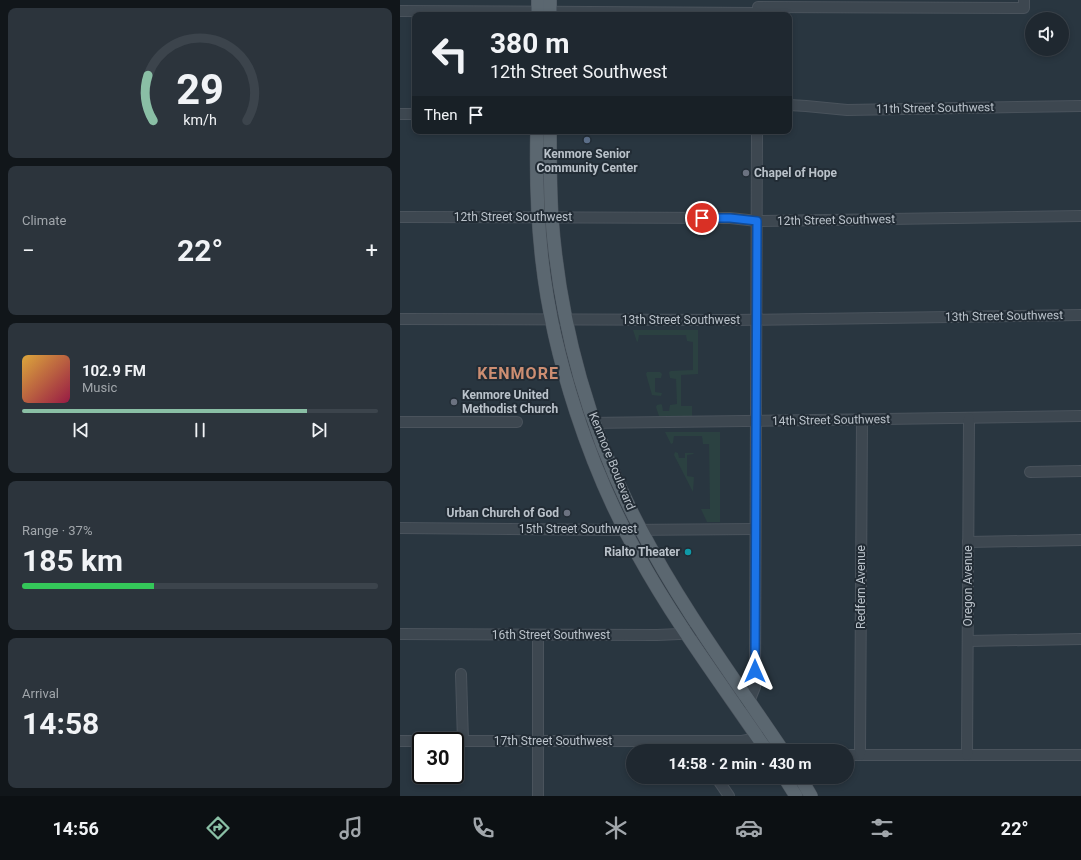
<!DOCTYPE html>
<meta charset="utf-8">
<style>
:root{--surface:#1f2830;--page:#2c343c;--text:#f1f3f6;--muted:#a1a6ab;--line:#3c444c;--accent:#8abfa5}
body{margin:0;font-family:Roboto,sans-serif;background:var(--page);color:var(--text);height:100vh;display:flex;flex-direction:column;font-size:15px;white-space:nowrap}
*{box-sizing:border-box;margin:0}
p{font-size:13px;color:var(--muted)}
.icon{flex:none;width:22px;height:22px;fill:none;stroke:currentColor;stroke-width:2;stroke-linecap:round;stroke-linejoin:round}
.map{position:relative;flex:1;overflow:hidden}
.sheet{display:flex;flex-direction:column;gap:8px;padding:8px;background:#11161a;width:400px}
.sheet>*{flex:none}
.top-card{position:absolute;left:12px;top:12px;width:380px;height:122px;border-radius:8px;box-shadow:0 2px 6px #0003,0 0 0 1px var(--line);background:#1f2830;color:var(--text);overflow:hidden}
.fabs{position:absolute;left:625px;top:12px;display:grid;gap:8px}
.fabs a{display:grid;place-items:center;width:44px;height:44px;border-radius:50%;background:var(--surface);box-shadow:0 2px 6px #0003,0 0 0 1px var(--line);font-size:20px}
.speed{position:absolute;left:12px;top:732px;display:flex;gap:8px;font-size:20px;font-weight:700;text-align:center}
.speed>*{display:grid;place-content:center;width:52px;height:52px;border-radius:50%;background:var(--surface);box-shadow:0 2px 6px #0003,0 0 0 1px var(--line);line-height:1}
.speed .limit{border:2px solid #111;border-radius:6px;background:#fff;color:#111}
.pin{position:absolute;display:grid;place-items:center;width:34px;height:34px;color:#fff;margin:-17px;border:2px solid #fff;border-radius:50%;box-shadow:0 1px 4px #0007}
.me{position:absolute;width:44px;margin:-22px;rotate:0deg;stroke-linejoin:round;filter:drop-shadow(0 0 3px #0008)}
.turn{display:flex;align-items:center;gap:14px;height:84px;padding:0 12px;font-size:18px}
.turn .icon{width:52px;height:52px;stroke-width:2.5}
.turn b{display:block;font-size:28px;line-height:34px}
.then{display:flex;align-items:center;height:38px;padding:0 12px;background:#0003;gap:8px;font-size:15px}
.big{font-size:30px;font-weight:700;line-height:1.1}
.sheet .widget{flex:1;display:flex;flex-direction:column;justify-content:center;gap:6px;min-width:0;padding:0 14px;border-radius:8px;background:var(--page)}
.sheet .dial{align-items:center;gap:0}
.dial svg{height:104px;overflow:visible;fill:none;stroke:var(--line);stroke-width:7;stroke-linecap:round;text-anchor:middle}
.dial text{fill:var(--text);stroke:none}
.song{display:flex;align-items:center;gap:12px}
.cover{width:48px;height:48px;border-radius:6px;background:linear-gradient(135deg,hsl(40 70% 55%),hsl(340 70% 35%))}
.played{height:4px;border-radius:2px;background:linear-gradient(90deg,var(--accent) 80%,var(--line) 80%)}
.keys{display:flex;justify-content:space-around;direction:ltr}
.heat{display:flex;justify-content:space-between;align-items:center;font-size:22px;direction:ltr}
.charge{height:6px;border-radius:3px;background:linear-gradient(90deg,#34c759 37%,var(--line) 0)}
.trip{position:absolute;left:226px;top:744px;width:228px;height:40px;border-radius:20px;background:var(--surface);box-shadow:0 2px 6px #0003,0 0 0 1px var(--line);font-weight:700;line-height:40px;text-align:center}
.tab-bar{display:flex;height:64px;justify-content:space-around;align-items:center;background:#0c1013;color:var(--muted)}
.tab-bar .icon{width:28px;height:28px}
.tab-bar .current{color:var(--accent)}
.tab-bar b{font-size:18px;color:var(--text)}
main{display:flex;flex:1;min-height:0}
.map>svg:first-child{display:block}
.green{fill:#2b4141}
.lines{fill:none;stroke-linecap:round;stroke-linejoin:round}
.minor-casing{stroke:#4a535c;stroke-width:12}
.major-casing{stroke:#4a535c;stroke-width:14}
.minor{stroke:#3d4750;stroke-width:10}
.major{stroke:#5b6770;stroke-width:13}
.route-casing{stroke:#114b97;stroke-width:10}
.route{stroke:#1a73e8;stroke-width:7}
.service-dot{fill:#5c6f8a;stroke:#222c35;stroke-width:1.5}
.worship-dot{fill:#6b7280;stroke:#222c35;stroke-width:1.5}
.culture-dot{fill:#0f9aa8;stroke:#222c35;stroke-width:1.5}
.labels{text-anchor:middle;stroke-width:4;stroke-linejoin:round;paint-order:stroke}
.street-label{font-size:12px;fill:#bac2ca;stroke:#222c35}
.poi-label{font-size:12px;font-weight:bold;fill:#bac2ca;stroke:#222c35;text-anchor:start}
.district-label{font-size:16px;font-weight:bold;letter-spacing:1px;fill:#cd8e72;stroke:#222c35}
</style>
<main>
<section class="sheet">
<div class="widget dial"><svg viewBox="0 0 100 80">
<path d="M14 69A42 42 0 1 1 86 69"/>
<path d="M14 69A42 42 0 0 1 10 34" stroke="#8abfa5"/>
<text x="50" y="56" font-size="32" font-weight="700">29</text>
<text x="50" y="72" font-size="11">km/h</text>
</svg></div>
<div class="widget"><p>Climate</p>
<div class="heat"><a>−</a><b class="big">22°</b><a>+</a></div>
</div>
<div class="widget">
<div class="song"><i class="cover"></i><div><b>102.9 FM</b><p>Music</p></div></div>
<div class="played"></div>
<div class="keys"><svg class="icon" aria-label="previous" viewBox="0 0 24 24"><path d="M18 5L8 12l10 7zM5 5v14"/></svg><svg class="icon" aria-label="pause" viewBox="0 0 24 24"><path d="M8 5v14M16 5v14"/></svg><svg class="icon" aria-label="next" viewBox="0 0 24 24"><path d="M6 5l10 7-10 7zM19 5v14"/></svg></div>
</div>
<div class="widget"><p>Range · 37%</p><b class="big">185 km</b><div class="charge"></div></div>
<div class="widget"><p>Arrival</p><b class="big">14:58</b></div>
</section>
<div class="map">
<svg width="681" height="796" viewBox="0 0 681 796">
<rect width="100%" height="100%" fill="#293640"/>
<g class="green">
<path d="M233 330H298V374L281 375V406H292V416H259L256 407 257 405 261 404 262 405 263 411H269L270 405 277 404 276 379 270 378 269 372 271 371 293 370V342L287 341 286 335H239L238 341 237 342Z"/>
<path d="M247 372H260L262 374 261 378H255V392L262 393 261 396 252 395 246 374Z"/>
<path d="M265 432H320V522H307L301 509H310L309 444H303L302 436H274L273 443 271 444Z"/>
<path d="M275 452 278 453 279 458H285V453H293L294 454 287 455V476L294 477 293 492 274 455Z"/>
</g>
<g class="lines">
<defs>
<g id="minor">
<path d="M358 7 624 8V0"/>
<path d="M0 11 357 13"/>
<path d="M389 105 406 106 447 110 681 106"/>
<path d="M0 114H15"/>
<path d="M0 217 330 218 357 221 681 216"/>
<path d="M0 319 337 320 681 315"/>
<path d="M0 422H117"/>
<path d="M189 423C353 422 517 418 681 416"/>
<path d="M630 472 681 471"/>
<path d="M0 528 225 530 355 529"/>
<path d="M568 542 681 540"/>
<path d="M0 634 257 635 279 634 301 630"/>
<path d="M138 635V796"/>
<path d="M568 641 681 639"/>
<path d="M61 674 63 741"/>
<path d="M344 703 351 697 355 687 357 131"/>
<path d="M0 741H21"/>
<path d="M54 741H342L372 735"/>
<path d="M447 755H681"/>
<path d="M460 755 462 419"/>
<path d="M567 755 569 418"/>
<path d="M316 777 329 796"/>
</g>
<g id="major">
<path d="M138 0V15"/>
<path d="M150 0V15"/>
<path d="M137 131C136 174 137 217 142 260 153 358 190 469 238 555 276 624 323 686 367 751"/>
<path d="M150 131C150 160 150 190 152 219 160 326 190 434 240 528 281 607 334 678 383 751"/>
<path d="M384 777 396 796"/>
<path d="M400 777 411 796"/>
</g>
</defs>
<use href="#minor" class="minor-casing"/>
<use href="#major" class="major-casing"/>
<use href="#minor" class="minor"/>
<use href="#major" class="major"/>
</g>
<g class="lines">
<defs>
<path id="route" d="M302 218H330L357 221 355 671"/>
</defs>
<use href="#route" class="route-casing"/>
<use href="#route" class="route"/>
</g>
<circle class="service-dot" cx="187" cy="140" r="4"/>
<g class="worship-dot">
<circle cx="346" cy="173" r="4"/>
<circle cx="54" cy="402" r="4"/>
<circle cx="167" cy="513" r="4"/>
</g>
<circle class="culture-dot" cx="288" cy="552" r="4"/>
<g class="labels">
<g class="street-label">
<text transform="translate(535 108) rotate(-1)" y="4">11th Street Southwest</text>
<text x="113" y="221">12th Street Southwest</text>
<text transform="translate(436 220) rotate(-1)" y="4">12th Street Southwest</text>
<text transform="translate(604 316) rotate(-1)" y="4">13th Street Southwest</text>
<text x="281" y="324">13th Street Southwest</text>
<text transform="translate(431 420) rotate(-1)" y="4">14th Street Southwest</text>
<text transform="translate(212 461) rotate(68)" y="4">Kenmore Boulevard</text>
<text x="178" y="533">15th Street Southwest</text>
<text transform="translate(568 586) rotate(-90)" y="4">Oregon Avenue</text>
<text transform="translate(461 587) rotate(-90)" y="4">Redfern Avenue</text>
<text x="151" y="639">16th Street Southwest</text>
<text x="153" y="745">17th Street Southwest</text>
</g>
<g class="poi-label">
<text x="187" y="158" text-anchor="middle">Kenmore Senior<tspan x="187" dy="14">Community Center</tspan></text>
<text x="354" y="177">Chapel of Hope</text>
<text x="62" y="399">Kenmore United<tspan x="62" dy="14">Methodist Church</tspan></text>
<text x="159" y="517" text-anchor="end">Urban Church of God</text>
<text x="280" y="556" text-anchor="end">Rialto Theater</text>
</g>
<g class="district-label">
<text x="118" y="379">KENMORE</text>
</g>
</g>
</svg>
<div class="fabs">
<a><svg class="icon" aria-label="sound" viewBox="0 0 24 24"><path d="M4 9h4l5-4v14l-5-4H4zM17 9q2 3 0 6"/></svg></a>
</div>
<div class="speed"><div class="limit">30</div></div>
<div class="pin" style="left:302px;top:218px;background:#d93025"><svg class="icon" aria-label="arrive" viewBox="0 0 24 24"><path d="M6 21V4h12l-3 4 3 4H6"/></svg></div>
<svg class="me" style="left:355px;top:671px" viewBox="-20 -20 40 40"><path d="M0-17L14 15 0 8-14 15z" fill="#1a73e8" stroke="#fff" stroke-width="4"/></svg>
<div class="trip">14:58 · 2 min · 430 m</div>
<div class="top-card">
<div class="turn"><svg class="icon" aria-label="left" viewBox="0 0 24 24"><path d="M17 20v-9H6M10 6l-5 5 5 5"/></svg><div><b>380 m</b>12th Street Southwest</div></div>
<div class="then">Then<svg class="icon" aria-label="arrive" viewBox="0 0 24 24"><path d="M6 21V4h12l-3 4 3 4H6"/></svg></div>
</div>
</div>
</main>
<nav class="tab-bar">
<b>14:56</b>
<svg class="icon current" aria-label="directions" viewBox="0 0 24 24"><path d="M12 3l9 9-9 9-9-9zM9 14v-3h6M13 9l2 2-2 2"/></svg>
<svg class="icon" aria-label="music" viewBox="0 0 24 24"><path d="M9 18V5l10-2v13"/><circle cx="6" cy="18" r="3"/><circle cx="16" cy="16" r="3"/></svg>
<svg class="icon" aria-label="phone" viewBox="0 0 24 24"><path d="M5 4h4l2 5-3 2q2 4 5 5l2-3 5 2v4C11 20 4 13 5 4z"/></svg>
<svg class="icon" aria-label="climate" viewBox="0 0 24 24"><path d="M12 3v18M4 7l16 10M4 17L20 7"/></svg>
<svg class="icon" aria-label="car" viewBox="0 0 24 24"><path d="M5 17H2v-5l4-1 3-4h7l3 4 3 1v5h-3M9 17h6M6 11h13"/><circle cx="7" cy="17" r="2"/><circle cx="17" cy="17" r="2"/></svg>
<svg class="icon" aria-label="filters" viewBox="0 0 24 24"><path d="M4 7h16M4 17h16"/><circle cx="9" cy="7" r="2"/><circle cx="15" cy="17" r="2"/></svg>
<b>22°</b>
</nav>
